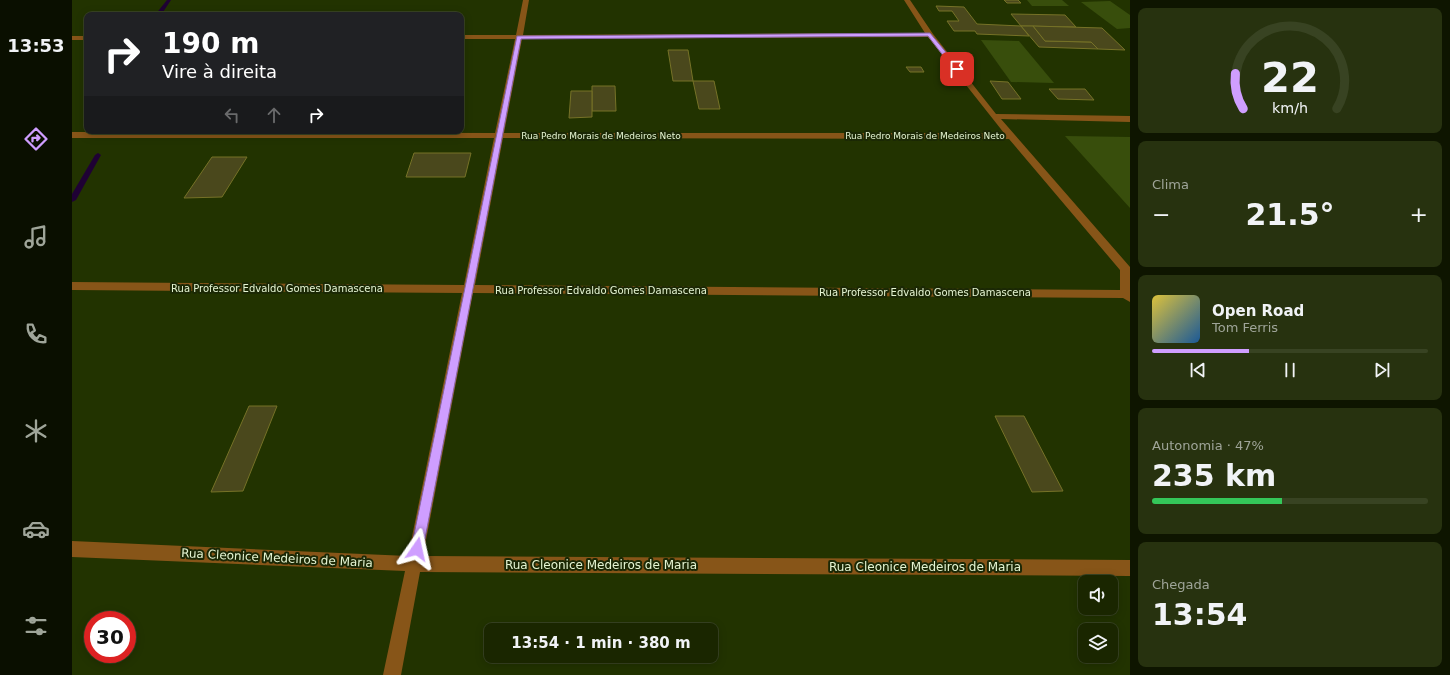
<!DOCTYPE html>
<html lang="pt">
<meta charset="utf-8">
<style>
:root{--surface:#1a2600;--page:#27320f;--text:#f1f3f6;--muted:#9fa599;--line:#384322;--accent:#cf9eff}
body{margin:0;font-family:"DejaVu Sans",sans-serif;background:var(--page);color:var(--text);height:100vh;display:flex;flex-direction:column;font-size:15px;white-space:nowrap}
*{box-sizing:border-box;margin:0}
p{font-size:13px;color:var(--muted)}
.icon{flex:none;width:22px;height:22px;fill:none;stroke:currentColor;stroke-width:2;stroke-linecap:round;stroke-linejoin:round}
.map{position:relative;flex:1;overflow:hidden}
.panel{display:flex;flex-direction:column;gap:8px;padding:8px;background:#0e1500;width:320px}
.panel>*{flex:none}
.banner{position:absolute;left:12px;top:12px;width:380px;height:122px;border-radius:8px;box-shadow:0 2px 10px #0003,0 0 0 1px var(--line);background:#202124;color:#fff;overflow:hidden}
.buttons{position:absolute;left:1006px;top:575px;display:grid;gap:8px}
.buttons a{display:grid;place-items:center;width:40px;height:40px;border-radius:8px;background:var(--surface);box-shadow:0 2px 10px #0003,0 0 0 1px var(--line);font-size:20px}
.speed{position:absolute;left:12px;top:611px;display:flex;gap:8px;font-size:20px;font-weight:700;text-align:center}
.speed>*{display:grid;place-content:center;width:52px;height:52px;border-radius:50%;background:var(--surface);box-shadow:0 2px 10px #0003,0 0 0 1px var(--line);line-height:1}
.speed .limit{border:6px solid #d22;background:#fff;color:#111}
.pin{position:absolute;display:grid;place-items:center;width:34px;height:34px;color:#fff;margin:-17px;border-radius:8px;box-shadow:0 2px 6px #0006}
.me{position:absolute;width:44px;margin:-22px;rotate:11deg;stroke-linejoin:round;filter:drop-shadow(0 0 3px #0008)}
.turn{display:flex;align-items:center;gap:14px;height:84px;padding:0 12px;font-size:18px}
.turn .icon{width:52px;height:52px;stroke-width:2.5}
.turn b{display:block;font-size:28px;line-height:34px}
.lanes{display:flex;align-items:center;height:38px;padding:0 12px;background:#0003;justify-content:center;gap:20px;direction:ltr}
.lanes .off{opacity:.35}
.big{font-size:30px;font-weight:700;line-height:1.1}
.panel .card{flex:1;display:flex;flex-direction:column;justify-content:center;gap:6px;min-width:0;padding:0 14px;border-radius:8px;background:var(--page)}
.panel .dial{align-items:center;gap:0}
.dial svg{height:104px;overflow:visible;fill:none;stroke:var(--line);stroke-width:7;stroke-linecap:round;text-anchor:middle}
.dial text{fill:var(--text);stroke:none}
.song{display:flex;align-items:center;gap:12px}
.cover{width:48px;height:48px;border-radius:6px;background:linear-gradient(135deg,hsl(50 70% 55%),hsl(210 70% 35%))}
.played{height:4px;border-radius:2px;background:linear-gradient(90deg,var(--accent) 35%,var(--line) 35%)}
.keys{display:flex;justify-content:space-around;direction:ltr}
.heat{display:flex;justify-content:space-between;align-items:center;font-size:22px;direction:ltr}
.charge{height:6px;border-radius:3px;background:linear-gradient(90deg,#34c759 47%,var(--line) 0)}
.trip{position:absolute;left:412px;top:623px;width:234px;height:40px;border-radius:8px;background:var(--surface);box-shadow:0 2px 10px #0003,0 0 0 1px var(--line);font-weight:700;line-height:40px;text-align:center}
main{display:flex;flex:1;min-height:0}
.tab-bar{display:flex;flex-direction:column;width:72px;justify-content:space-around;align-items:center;background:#0a0f00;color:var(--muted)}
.tab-bar .icon{width:28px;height:28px}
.tab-bar .current{color:var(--accent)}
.tab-bar b{font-size:18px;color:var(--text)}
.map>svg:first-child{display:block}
.green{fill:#384e0c}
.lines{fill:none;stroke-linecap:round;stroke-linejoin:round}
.stream{fill:#1f0134;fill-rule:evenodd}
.building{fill:#4a481c;stroke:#767227}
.street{fill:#875518;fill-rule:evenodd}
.route{fill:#cf9eff;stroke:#8767a6}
.labels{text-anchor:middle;stroke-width:4;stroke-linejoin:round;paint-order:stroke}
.far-street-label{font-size:9px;fill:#e5f4d2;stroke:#1b2805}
.street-label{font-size:10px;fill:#e5f4d2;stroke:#1b2805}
.near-street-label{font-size:12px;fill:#e5f4d2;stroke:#1b2805}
</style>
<main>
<nav class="tab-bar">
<b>13:53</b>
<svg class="icon current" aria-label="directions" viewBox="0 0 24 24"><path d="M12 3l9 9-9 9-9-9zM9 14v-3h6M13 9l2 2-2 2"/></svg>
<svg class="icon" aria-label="music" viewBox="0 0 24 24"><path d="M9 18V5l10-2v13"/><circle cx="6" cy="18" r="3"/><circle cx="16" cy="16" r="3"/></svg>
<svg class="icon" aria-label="phone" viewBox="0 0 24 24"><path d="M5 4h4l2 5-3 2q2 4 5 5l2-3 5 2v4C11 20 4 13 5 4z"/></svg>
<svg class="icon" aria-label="climate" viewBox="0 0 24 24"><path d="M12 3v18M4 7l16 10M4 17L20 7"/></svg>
<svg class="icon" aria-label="car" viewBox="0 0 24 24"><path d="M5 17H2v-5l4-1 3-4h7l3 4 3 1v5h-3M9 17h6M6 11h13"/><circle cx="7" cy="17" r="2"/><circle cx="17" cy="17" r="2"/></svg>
<svg class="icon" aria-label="filters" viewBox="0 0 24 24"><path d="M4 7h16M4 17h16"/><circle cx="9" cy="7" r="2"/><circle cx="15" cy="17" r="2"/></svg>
</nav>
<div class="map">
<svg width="1058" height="675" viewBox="0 0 1058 675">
<rect width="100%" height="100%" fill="#230"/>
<g class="green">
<path d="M955 0H990L997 6H960Z"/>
<path d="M1038 1 1058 15V28L1045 29 1009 2Z"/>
<path d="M909 40 947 41 982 83 939 82Z"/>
<path d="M993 136 1058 137V208Z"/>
</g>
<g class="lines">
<g class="stream">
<path d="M95 0H99L89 15H83Z"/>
<path d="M26 153 29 155 4 200 0 202V194L23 155Z"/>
</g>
</g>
<g class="building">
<path d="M932 0H946L949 3H935Z"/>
<path d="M864 6 892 7 905 24 949 26 957 36 905 34 903 31H882L875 21H887L880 11H867Z"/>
<path d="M939 14 993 15 1004 27 949 26Z"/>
<path d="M949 26H961L973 41 1019 42 1026 49 967 47Z"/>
<path d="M961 26 1030 28 1053 50 1026 49 1019 42 973 41Z"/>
<path d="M596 50H616L621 81H601Z"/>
<path d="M834 67H849L852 72H838Z"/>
<path d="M621 81H642L648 109H627Z"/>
<path d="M918 81 936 82 949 99H930Z"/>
<path d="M520 86H543L544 111H520Z"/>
<path d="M977 89H1013L1022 100 986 99Z"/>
<path d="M499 91H520V117L497 118Z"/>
<path d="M342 153H399L393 177H334Z"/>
<path d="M140 157H175L150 197 112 198Z"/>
<path d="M177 406H205L171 491 139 492Z"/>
<path d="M923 416H952L991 491 960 492Z"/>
</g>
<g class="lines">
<g class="street">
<path d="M451 0H457L451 35 853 33 832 0H838L861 34 924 114 1058 116V122L929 119 1058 267V302L1051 298 401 293 351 556 1058 560V576L348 572 329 675H311L333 571 0 557V541L336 556 390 293 0 290V282L392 285 422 138H0V132L423 133 443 39H389V35H444ZM856 37 932 133H432L450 39ZM431 138 937 139 1048 270V290L403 285Z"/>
<rect x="0" y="36" width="15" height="4"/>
</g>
</g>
<path class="route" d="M858 33 887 68V71H883L856 36 449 39 351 549 349 553 345 555 341 553 339 549 445 36Z"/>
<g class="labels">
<g class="far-street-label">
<text x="529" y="139">Rua Pedro Morais de Medeiros Neto</text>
<text x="853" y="139">Rua Pedro Morais de Medeiros Neto</text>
</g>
<g class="street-label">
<text x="205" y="292">Rua Professor Edvaldo Gomes Damascena</text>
<text x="529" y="294">Rua Professor Edvaldo Gomes Damascena</text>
<text x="853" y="296">Rua Professor Edvaldo Gomes Damascena</text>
</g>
<g class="near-street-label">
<text transform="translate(205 558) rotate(3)" y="4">Rua Cleonice Medeiros de Maria</text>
<text x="529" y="569">Rua Cleonice Medeiros de Maria</text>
<text x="853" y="571">Rua Cleonice Medeiros de Maria</text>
</g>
</g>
</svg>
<div class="buttons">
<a><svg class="icon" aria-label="sound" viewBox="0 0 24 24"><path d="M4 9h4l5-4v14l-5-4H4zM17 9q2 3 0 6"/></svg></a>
<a><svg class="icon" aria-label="layers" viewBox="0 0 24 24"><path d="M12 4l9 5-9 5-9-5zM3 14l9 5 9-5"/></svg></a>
</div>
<div class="speed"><div class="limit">30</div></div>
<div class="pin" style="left:885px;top:69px;background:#d93025"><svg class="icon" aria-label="arrive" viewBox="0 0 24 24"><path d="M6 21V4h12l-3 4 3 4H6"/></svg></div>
<svg class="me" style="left:345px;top:549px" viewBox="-20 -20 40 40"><path d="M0-17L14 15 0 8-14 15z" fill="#cf9eff" stroke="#fff" stroke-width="4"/></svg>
<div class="trip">13:54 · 1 min · 380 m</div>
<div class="banner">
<div class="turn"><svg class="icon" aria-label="right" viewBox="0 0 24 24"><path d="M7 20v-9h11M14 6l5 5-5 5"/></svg><div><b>190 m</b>Vire à direita</div></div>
<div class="lanes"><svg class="icon off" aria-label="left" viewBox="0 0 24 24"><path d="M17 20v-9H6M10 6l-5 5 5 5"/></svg><svg class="icon off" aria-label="ahead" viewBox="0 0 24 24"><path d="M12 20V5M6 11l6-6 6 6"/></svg><svg class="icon" aria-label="right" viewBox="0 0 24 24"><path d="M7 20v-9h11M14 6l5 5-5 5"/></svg></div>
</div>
</div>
<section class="panel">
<div class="card dial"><svg viewBox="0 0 100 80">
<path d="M14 69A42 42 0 1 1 86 69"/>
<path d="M14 69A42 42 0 0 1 8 42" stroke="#cf9eff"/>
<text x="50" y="56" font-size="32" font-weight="700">22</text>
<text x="50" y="72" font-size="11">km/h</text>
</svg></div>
<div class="card"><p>Clima</p>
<div class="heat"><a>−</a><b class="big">21.5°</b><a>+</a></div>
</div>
<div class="card">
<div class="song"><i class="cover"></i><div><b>Open Road</b><p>Tom Ferris</p></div></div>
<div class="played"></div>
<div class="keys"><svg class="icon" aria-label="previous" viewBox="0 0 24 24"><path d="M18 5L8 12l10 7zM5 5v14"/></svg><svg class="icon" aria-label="pause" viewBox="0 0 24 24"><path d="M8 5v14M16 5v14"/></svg><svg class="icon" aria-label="next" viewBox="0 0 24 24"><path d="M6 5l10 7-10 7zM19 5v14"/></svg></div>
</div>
<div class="card"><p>Autonomia · 47%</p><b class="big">235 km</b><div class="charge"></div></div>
<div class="card"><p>Chegada</p><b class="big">13:54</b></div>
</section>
</main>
